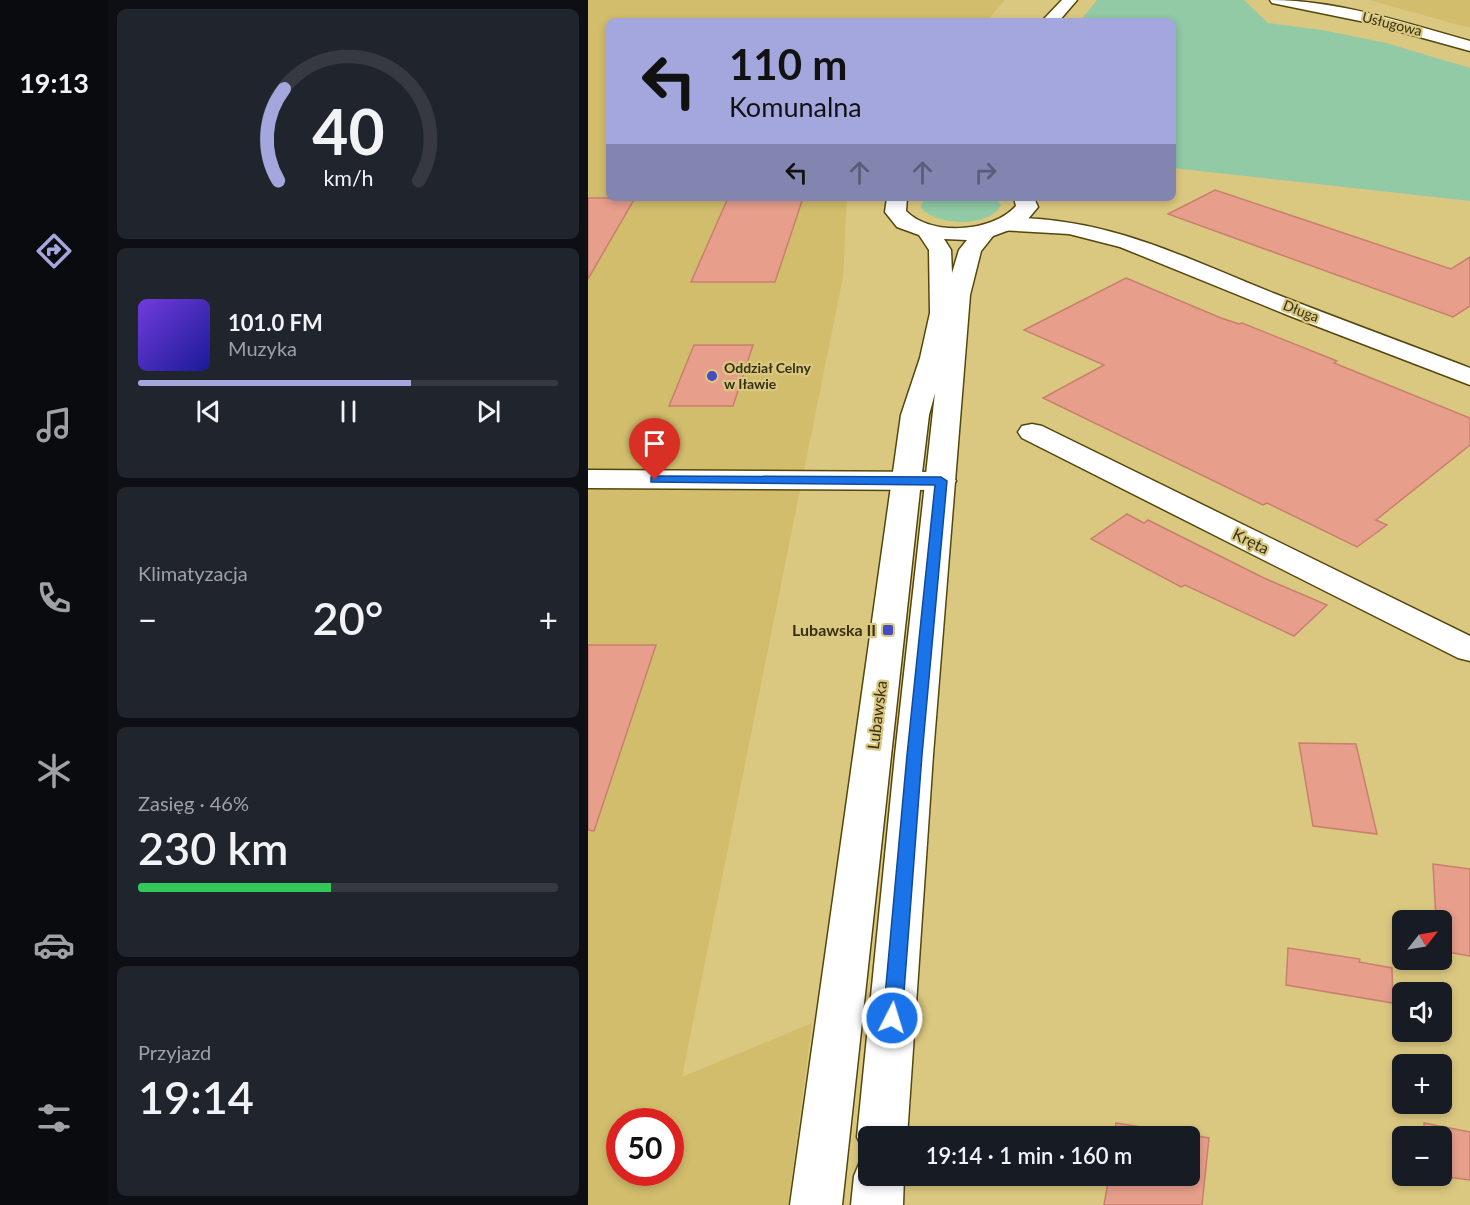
<!DOCTYPE html>
<html lang="pl">
<meta charset="utf-8">
<style>
:root{--surface:#171b24;--page:#20242c;--text:#f1f3f6;--muted:#9ea1a6;--line:#363941;--accent:#a4a7de}
body{margin:0;font-family:Lato,sans-serif;background:var(--page);color:var(--text);height:100vh;display:flex;flex-direction:column;font-size:22px;white-space:nowrap}
*{box-sizing:border-box;margin:0}
p{font-size:20px;color:var(--muted)}
.icon{flex:none;width:33px;height:33px;fill:none;stroke:currentColor;stroke-width:2;stroke-linecap:round;stroke-linejoin:round}
.map{position:relative;flex:1;overflow:hidden}
.sheet{display:flex;flex-direction:column;gap:9px;padding:9px;background:#0d0f14;width:480px}
.sheet>*{flex:none}
.hud{position:absolute;left:18px;top:18px;width:570px;height:183px;border-radius:9px;box-shadow:0 3px 9px #0003;background:#a4a7de;color:#111;overflow:hidden}
.needle{width:39px;rotate:59deg}
.fabs{position:absolute;left:804px;top:910px;display:grid;gap:12px}
.fabs a{display:grid;place-items:center;width:60px;height:60px;border-radius:9px;background:var(--surface);box-shadow:0 3px 9px #0003;font-size:30px}
.speed{position:absolute;left:18px;top:1108px;display:flex;gap:12px;font-size:30px;font-weight:700;text-align:center}
.speed>*{display:grid;place-content:center;width:78px;height:78px;border-radius:50%;background:var(--surface);box-shadow:0 3px 9px #0003;line-height:1}
.speed .limit{border:9px solid #d22;background:#fff;color:#111}
.pin{position:absolute;display:grid;place-items:center;width:51px;height:51px;color:#fff;margin:-62px -26px;border-radius:50% 50% 50% 0;rotate:-45deg;box-shadow:0 0 6px #0007}
.pin .icon{rotate:45deg}
.me{position:absolute;width:66px;margin:-33px;rotate:5deg;stroke-linejoin:round;filter:drop-shadow(0 0 4px #0008)}
.turn{display:flex;align-items:center;gap:21px;height:126px;padding:0 24px;font-size:27px}
.turn .icon{width:78px;height:78px;stroke-width:2.5}
.turn b{display:block;font-size:42px;line-height:51px}
.lanes{display:flex;align-items:center;height:57px;padding:0 24px;background:#0003;justify-content:center;gap:30px;direction:ltr}
.lanes .off{opacity:.35}
.big{font-size:45px;font-weight:600;line-height:1.1}
.sheet .tile{flex:1;display:flex;flex-direction:column;justify-content:center;gap:9px;min-width:0;padding:0 21px;border-radius:9px;background:var(--page)}
.sheet .dial{align-items:center;gap:0}
.dial svg{height:156px;overflow:visible;fill:none;stroke:var(--line);stroke-width:7;stroke-linecap:round;text-anchor:middle}
.dial text{fill:var(--text);stroke:none}
.song{display:flex;align-items:center;gap:18px}
.cover{width:72px;height:72px;border-radius:9px;background:linear-gradient(135deg,hsl(260 70% 55%),hsl(240 70% 35%))}
.played{height:6px;border-radius:3px;background:linear-gradient(90deg,var(--accent) 65%,var(--line) 65%)}
.keys{display:flex;justify-content:space-around;direction:ltr}
.heat{display:flex;justify-content:space-between;align-items:center;font-size:33px;direction:ltr}
.charge{height:9px;border-radius:4px;background:linear-gradient(90deg,#34c759 46%,var(--line) 0)}
.trip{position:absolute;left:270px;top:1126px;width:342px;height:60px;border-radius:9px;background:var(--surface);box-shadow:0 3px 9px #0003;font-weight:600;line-height:60px;text-align:center}
main{display:flex;flex:1;min-height:0}
.menu{display:flex;flex-direction:column;width:108px;justify-content:space-around;align-items:center;background:#090b0e;color:var(--muted)}
.menu .icon{width:42px;height:42px}
.menu .selected{color:var(--accent)}
.menu b{font-size:27px;color:var(--text)}
.map>svg:first-child{display:block}
.built{fill:#d2bd6c;fill-rule:evenodd}
.green{fill:#91caa5}
.building{fill:#e79f8c;stroke:#c8806e;stroke-width:1.5}
.lines{fill:none;stroke-linecap:round;stroke-linejoin:round}
.street-casing{stroke:#54470c;stroke-width:3}
.secondary-casing{stroke:#54470c;stroke-width:3}
.street{fill:#fff;fill-rule:evenodd}
.secondary{fill:#fff;fill-rule:evenodd}
.route{fill:#1a73e8;stroke:#114b97;stroke-width:1.5}
.poi-dot{fill:#454bc0;stroke:#dbc880;stroke-width:2}
.labels{text-anchor:middle;stroke-width:4.5;stroke-linejoin:round;paint-order:stroke}
.far-street-label{font-size:14px;fill:#383012;stroke:#dbc880}
.far-poi-label{font-size:14px;font-weight:bold;fill:#383012;stroke:#dbc880;text-anchor:start}
.street-label{font-size:16px;fill:#383012;stroke:#dbc880}
.poi-label{font-size:16px;font-weight:bold;fill:#383012;stroke:#dbc880;text-anchor:end}
</style>
<main>
<nav class="menu">
<b>19:13</b>
<svg class="icon selected" aria-label="directions" viewBox="0 0 24 24"><path d="M12 3l9 9-9 9-9-9zM9 14v-3h6M13 9l2 2-2 2"/></svg>
<svg class="icon" aria-label="music" viewBox="0 0 24 24"><path d="M9 18V5l10-2v13"/><circle cx="6" cy="18" r="3"/><circle cx="16" cy="16" r="3"/></svg>
<svg class="icon" aria-label="phone" viewBox="0 0 24 24"><path d="M5 4h4l2 5-3 2q2 4 5 5l2-3 5 2v4C11 20 4 13 5 4z"/></svg>
<svg class="icon" aria-label="climate" viewBox="0 0 24 24"><path d="M12 3v18M4 7l16 10M4 17L20 7"/></svg>
<svg class="icon" aria-label="car" viewBox="0 0 24 24"><path d="M5 17H2v-5l4-1 3-4h7l3 4 3 1v5h-3M9 17h6M6 11h13"/><circle cx="7" cy="17" r="2"/><circle cx="17" cy="17" r="2"/></svg>
<svg class="icon" aria-label="filters" viewBox="0 0 24 24"><path d="M4 7h16M4 17h16"/><circle cx="9" cy="7" r="2"/><circle cx="15" cy="17" r="2"/></svg>
</nav>
<section class="sheet">
<div class="tile dial"><svg viewBox="0 0 100 80">
<path d="M14 69A42 42 0 1 1 86 69"/>
<path d="M14 69A42 42 0 0 1 17 22" stroke="#a4a7de"/>
<text x="50" y="56" font-size="32" font-weight="700">40</text>
<text x="50" y="72" font-size="11">km/h</text>
</svg></div>
<div class="tile">
<div class="song"><i class="cover"></i><div><b>101.0 FM</b><p>Muzyka</p></div></div>
<div class="played"></div>
<div class="keys"><svg class="icon" aria-label="previous" viewBox="0 0 24 24"><path d="M18 5L8 12l10 7zM5 5v14"/></svg><svg class="icon" aria-label="pause" viewBox="0 0 24 24"><path d="M8 5v14M16 5v14"/></svg><svg class="icon" aria-label="next" viewBox="0 0 24 24"><path d="M6 5l10 7-10 7zM19 5v14"/></svg></div>
</div>
<div class="tile"><p>Klimatyzacja</p>
<div class="heat"><a>−</a><b class="big">20°</b><a>+</a></div>
</div>
<div class="tile"><p>Zasięg · 46%</p><b class="big">230 km</b><div class="charge"></div></div>
<div class="tile"><p>Przyjazd</p><b class="big">19:14</b></div>
</section>
<div class="map">
<svg width="882" height="1205" viewBox="0 0 882 1205">
<rect width="100%" height="100%" fill="#dbc880"/>
<g class="built">
<path d="M0 0H417L399 21H21V198H259L255 277 94 1077 224 1023 200 1205H0ZM32 1122H82V1173H32Z"/>
<path d="M781 0H882V28Z"/>
</g>
<g class="green">
<path d="M509 0H656L680 23 734 30 798 43 882 68V201L585 168V21H492Z"/>
<path d="M339 198H408L413 205C402 228 348 226 333 208L334 203Z"/>
</g>
<g class="building">
<path d="M627 190 863 269 882 257V306L865 317 580 214Z"/>
<path d="M0 198H47L0 279Z"/>
<path d="M140 198H215L187 282H103Z"/>
<path d="M538 278 633 318 651 324 654 323 749 361 746 363 882 418V445L788 520 799 525 769 547 679 503 675 505 455 398 516 365 436 330Z"/>
<path d="M106 345H165L145 406H81Z"/>
<path d="M539 514 556 523 560 520 676 578 739 605 706 636 597 585 593 587 503 539Z"/>
<path d="M0 645H68L6 831 0 830Z"/>
<path d="M711 743 768 744 789 834 725 826Z"/>
<path d="M845 864 882 869V956L854 951V921H848Z"/>
<path d="M700 948 772 959 771 962 804 968 805 1003 698 985Z"/>
<path d="M528 1123 621 1138 614 1205H516L521 1176H602V1137H526Z"/>
<path d="M836 1123 882 1132V1180L852 1176 854 1137H837Z"/>
</g>
<g class="lines">
<defs>
<g id="street">
<path d="M682 0C750 0 817 23 882 41V51L777 22 684 3Z"/>
<path d="M419 218C519 217 595 257 685 293 751 319 817 343 882 368V385L702 316 532 247 481 234 411 230 408 225 411 220Z"/>
<path d="M444 424 454 426 882 636V661L870 658 434 438 430 432 434 426Z"/>
<path d="M0 470 353 472 363 475 368 481 363 487 353 490 0 488Z"/>
</g>
<g id="secondary">
<path d="M474 0H489L471 21H454Z"/>
<path d="M299 198H319L318 211C343 237 405 232 428 206L426 198H446L450 207 435 225 405 236 393 251 382 295 345 755 319 1137H280V1155L277 1153 269 1137 307 755 347 393 341 415 333 481 254 1205H202L313 415 332 358 342 313 341 250 331 235 309 227 297 212ZM356 239 379 240 371 250 364 273 363 250Z"/>
<path d="M280 1156V1176H316L315 1205H263L266 1176 273 1159Z"/>
</g>
</defs>
<use href="#street" class="street-casing"/>
<use href="#secondary" class="secondary-casing"/>
<use href="#street" class="street"/>
<use href="#secondary" class="secondary"/>
</g>
<path class="route" d="M67 476 353 477 359 481 334 755 314 1018 311 1023 304 1026 298 1023 295 1018 319 755 347 485 63 482V477Z"/>
<g class="poi-dot">
<circle cx="124" cy="376" r="6"/>
<rect x="294" y="624" width="12" height="12" rx="3"/>
</g>
<g class="labels">
<g class="far-street-label">
<text transform="translate(804 24) rotate(14)" y="5">Usługowa</text>
<text transform="translate(713 311) rotate(21)" y="5">Długa</text>
</g>
<g class="far-poi-label">
<text x="136" y="373">Oddział Celny<tspan x="136" dy="16">w Iławie</tspan></text>
</g>
<g class="street-label">
<text transform="translate(663 541) rotate(26)" y="6">Kręta</text>
<text transform="translate(289 715) rotate(-83)" y="6">Lubawska</text>
</g>
<g class="poi-label">
<text x="288" y="636">Lubawska II</text>
</g>
</g>
</svg>
<div class="fabs">
<a><svg class="needle" viewBox="-14 -14 28 28"><path d="M0-13l5 13h-10z" fill="#e53935"/><path d="M0 13l5-13h-10z" fill="#9ea1a6"/></svg></a>
<a><svg class="icon" aria-label="sound" viewBox="0 0 24 24"><path d="M4 9h4l5-4v14l-5-4H4zM17 9q2 3 0 6"/></svg></a>
<a>+</a>
<a>−</a>
</div>
<div class="speed"><div class="limit">50</div></div>
<div class="pin" style="left:67px;top:480px;background:#d93025"><svg class="icon" aria-label="arrive" viewBox="0 0 24 24"><path d="M6 21V4h12l-3 4 3 4H6"/></svg></div>
<svg class="me" style="left:304px;top:1018px" viewBox="-20 -20 40 40"><circle r="17" fill="#1a73e8" stroke="#fff" stroke-width="3"/><path d="M0-11L8 9 0 5-8 9z" fill="#fff"/></svg>
<div class="trip">19:14 · 1 min · 160 m</div>
<div class="hud">
<div class="turn"><svg class="icon" aria-label="left" viewBox="0 0 24 24"><path d="M17 20v-9H6M10 6l-5 5 5 5"/></svg><div><b>110 m</b>Komunalna</div></div>
<div class="lanes"><svg class="icon" aria-label="left" viewBox="0 0 24 24"><path d="M17 20v-9H6M10 6l-5 5 5 5"/></svg><svg class="icon off" aria-label="ahead" viewBox="0 0 24 24"><path d="M12 20V5M6 11l6-6 6 6"/></svg><svg class="icon off" aria-label="ahead" viewBox="0 0 24 24"><path d="M12 20V5M6 11l6-6 6 6"/></svg><svg class="icon off" aria-label="right" viewBox="0 0 24 24"><path d="M7 20v-9h11M14 6l5 5-5 5"/></svg></div>
</div>
</div>
</main>
